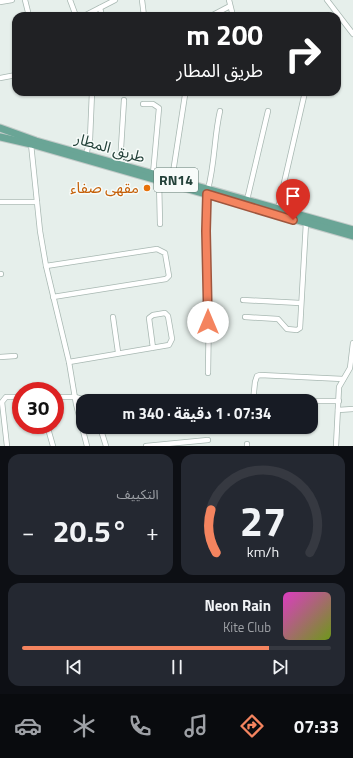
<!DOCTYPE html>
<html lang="ar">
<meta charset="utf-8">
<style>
:root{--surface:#171b24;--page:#242831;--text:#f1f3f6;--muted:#9ea1a6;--line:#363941;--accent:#f4845f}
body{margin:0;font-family:"Titillium Web","Noto Sans Arabic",sans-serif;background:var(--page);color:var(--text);direction:rtl;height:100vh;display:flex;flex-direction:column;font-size:15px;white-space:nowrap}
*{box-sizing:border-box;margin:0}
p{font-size:13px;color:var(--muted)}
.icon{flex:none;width:22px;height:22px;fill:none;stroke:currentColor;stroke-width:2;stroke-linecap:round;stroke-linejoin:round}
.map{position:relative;height:446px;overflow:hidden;direction:ltr}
.panel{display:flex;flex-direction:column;gap:8px;padding:8px;background:#0d0f14;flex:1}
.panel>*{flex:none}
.hud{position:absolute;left:12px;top:12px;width:329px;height:84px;border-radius:12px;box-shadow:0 1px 3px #0004;direction:rtl;background:#202124;color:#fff;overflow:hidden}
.speed{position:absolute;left:12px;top:382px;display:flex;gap:8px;font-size:20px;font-weight:700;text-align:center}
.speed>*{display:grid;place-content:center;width:52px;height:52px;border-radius:50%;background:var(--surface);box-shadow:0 1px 3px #0004;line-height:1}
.speed .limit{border:6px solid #d22;background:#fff;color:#111}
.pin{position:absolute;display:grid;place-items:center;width:34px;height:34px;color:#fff;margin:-41px -17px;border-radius:50% 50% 50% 0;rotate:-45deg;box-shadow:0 0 4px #0007}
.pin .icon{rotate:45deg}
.me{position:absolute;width:44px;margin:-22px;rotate:0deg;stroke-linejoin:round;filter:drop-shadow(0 0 3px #0008)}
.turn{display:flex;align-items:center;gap:14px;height:84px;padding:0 12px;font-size:18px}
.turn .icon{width:52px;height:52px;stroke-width:2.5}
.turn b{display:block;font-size:28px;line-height:34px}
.big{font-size:30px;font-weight:700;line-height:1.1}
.panel .card{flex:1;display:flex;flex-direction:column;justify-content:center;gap:6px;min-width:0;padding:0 14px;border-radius:12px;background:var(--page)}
.panel .dial{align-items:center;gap:0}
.dial svg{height:104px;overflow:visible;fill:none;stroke:var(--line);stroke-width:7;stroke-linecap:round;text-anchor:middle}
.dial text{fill:var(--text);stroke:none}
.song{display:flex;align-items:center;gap:12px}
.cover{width:48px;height:48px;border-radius:6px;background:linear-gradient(135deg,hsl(310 70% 55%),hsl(80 70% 35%))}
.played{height:4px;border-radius:2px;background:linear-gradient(90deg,var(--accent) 80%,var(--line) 80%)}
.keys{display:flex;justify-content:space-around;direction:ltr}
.heat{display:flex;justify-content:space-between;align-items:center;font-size:22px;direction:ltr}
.panel .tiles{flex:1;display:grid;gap:8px;grid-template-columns:1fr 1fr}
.card:last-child{grid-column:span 2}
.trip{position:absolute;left:76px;top:394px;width:242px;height:40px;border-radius:12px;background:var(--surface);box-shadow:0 1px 3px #0004;font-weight:700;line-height:40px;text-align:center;direction:rtl}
.tabs{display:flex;height:64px;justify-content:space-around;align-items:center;background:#090b0e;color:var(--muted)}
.tabs .icon{width:28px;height:28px}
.tabs .active{color:var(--accent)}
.tabs b{font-size:18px;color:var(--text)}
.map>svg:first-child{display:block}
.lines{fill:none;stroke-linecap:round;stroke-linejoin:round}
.street-casing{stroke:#a8b8b2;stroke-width:6}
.primary-casing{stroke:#c2cac8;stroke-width:9}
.street{stroke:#fff;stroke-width:4.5}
.primary{stroke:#6aa596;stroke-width:7}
.route-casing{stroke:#9f563e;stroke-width:10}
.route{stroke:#f4845f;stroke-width:7}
.food-dot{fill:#e8710a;stroke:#f7fbf9;stroke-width:1.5}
.labels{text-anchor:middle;stroke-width:3;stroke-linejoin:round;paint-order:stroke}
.shield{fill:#f7fbf9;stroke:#637a73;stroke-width:1}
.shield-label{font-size:14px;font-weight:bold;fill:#24423a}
.street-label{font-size:15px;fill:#24423a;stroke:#f7fbf9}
.food-label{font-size:15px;fill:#c56008;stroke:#f7fbf9;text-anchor:end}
</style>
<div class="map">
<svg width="353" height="446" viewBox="0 0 353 446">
<rect width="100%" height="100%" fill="#e6efeb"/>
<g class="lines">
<defs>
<g id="street">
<path d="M25 0 29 16"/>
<path d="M70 0 76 16"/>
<path d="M142 0 144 16"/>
<path d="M229 0 233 16"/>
<path d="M327 0 353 34"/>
<path d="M0 2 12 0"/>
<path d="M100 8 102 16"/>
<path d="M84 16 115 0"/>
<path d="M211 16 230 6"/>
<path d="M0 78 16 75"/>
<path d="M143 104H153L159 108 153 174"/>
<path d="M31 144 40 231 46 266 69 362 76 404 87 446"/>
<path d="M86 155 90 139 92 92"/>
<path d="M120 164 124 100"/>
<path d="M172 179 185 95"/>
<path d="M159 181 160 224"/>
<path d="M208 189C215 163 214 137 220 111"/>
<path d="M207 194 206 231 209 309 208 373"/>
<path d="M247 200 268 111"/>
<path d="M0 202H37"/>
<path d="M278 209 305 92"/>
<path d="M46 266 157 249 165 253 169 276 166 279 53 297"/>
<path d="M0 274H1"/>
<path d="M243 300 300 303"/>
<path d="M113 317 118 352"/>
<path d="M245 317 278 319 287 329 297 330 300 328 306 223"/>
<path d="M0 357 15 356"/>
<path d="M69 362 169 345 172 339 168 316 165 313 153 315 149 318 153 348"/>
<path d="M55 397H75L89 401"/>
<path d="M253 401 255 382 257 376 260 375 343 379"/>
<path d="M308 401H339"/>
<path d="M338 410 353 409"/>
<path d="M47 425 53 446"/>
<path d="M100 427 106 446"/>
<path d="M100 429 122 427"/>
<path d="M7 446 2 402 6 397H21"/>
<path d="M146 446 208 440"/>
<path d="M247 446V444"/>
<path d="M336 446 339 387 350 368 353 343"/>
</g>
<g id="primary">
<path d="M0 128 36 141 353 230"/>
<path d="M0 137 31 144 353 236"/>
</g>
</defs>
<use href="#street" class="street-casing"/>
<use href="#primary" class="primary-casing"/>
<use href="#street" class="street"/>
<use href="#primary" class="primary"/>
</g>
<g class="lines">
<defs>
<path id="route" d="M208 322 206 231 207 194 293 220"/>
</defs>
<use href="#route" class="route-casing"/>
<use href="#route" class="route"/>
</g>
<circle class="food-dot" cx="147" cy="188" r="4"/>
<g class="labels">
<rect class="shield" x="154" y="168" width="44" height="24" rx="3"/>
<g class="shield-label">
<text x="176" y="185">RN14</text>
</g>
<g class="street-label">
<text transform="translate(110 148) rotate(16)" y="5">طريق المطار</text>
</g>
<g class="food-label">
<text x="139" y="193">مقهى صفاء</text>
</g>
</g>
</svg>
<div class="speed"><div class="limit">30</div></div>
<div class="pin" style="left:293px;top:220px;background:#d93025"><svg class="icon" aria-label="arrive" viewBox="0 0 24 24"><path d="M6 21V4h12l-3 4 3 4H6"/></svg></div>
<svg class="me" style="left:208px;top:322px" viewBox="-20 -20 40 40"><circle r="19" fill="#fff"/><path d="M0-13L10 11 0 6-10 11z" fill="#f4845f"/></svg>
<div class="trip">07:34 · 1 دقيقة · 340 m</div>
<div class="hud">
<div class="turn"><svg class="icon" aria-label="right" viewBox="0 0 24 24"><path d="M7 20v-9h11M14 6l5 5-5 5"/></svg><div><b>200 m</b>طريق المطار</div></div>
</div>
</div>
<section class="panel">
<div class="tiles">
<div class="card dial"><svg viewBox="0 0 100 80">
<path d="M14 69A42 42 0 1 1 86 69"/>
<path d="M14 69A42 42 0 0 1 10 36" stroke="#f4845f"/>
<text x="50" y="56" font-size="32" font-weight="700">27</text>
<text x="50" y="72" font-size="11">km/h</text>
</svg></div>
<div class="card"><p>التكييف</p>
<div class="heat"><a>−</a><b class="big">20.5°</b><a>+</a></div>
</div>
<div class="card">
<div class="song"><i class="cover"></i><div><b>Neon Rain</b><p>Kite Club</p></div></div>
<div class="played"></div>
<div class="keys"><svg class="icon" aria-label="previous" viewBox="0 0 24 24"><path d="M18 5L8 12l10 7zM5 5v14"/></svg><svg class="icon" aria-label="pause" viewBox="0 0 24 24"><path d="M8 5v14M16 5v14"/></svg><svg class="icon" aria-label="next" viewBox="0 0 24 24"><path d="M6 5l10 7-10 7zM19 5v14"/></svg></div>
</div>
</div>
</section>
<nav class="tabs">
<b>07:33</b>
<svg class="icon active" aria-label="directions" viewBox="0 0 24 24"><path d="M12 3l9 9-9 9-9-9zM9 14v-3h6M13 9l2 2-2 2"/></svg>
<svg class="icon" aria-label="music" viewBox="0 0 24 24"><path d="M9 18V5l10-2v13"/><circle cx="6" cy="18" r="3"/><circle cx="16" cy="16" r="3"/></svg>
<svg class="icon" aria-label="phone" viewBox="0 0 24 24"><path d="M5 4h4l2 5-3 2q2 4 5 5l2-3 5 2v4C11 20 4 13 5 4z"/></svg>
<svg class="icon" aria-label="climate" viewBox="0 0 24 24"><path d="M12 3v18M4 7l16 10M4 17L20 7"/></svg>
<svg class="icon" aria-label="car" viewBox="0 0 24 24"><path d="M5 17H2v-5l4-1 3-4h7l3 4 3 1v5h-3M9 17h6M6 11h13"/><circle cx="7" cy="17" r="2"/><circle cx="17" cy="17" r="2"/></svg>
</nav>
